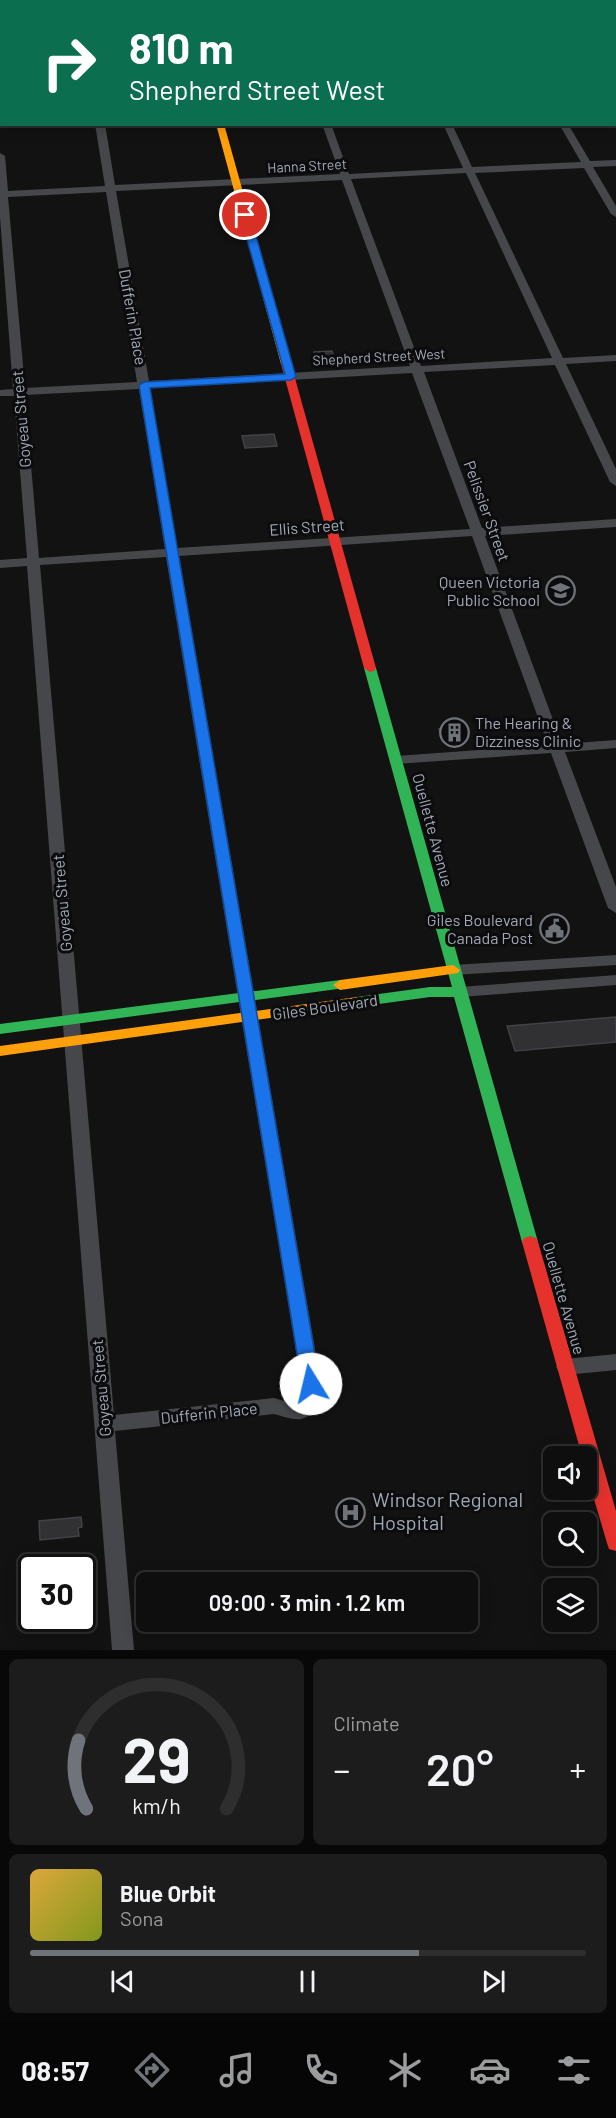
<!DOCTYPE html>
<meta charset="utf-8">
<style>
:root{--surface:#0e0e0e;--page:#1c1c1c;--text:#f1f3f6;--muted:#9b9c9e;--line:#2e2e2e;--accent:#6f747b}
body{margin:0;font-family:Barlow,sans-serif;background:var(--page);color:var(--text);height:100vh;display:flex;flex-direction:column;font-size:22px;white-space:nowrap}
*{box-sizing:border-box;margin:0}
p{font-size:20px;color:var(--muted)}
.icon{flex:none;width:33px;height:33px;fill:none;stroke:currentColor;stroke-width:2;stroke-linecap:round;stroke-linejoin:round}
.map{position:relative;height:1650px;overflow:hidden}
.panel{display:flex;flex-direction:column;gap:9px;padding:9px;background:#080808;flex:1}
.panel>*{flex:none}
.banner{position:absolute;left:0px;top:0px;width:616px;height:126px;box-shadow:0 3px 15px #0003,0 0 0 2px var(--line);background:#0b6e4f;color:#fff;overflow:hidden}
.tools{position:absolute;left:543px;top:1446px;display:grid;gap:12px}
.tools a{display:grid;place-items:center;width:54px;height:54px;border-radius:9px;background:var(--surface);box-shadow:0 3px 15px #0003,0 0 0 2px var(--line);font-size:30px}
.speed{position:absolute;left:18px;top:1554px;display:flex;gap:12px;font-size:30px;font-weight:700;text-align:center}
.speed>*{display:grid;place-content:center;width:78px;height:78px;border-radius:50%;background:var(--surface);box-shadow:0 3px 15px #0003,0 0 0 2px var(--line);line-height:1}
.speed .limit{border:3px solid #111;border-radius:9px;background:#fff;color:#111}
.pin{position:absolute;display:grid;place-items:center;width:51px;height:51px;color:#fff;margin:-26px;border:3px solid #fff;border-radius:50%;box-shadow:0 2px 6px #0007}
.me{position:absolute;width:66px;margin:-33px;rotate:351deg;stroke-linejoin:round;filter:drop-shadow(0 0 4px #0008)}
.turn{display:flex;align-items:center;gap:21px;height:126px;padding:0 30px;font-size:27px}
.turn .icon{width:78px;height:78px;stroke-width:2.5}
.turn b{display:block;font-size:42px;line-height:51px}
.big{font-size:45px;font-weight:600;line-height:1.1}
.panel .tile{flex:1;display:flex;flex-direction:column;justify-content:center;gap:9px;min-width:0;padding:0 21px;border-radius:9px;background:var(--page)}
.panel .dial{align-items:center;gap:0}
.dial svg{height:156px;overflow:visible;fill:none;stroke:var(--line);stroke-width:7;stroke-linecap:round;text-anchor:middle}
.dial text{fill:var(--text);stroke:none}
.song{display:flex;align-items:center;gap:18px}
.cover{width:72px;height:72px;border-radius:9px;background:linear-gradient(135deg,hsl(40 70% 55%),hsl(70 70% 35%))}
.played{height:6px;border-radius:3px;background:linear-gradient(90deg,var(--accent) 70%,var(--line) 70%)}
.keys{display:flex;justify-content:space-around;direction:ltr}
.heat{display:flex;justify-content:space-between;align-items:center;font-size:33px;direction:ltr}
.panel .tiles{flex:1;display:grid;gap:9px;grid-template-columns:1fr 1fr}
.tile:last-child{grid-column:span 2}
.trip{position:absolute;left:136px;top:1572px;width:342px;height:60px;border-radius:9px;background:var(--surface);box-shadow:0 3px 15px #0003,0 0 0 2px var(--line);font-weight:600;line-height:60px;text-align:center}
.menu{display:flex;height:96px;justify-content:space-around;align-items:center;background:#060606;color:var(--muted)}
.menu .icon{width:42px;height:42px}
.menu .on{color:var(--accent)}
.menu b{font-size:27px;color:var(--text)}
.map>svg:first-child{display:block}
.green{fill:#181f18}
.building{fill:#313133;stroke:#404246;stroke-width:1.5}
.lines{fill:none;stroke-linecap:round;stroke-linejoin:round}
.street{fill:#46474b;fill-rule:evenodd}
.fast{fill:#30b455;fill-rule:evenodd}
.slow{fill:#ff9f0a;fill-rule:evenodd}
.jam{fill:#e5322d;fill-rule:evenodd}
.route{fill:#1a73e8;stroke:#114b97;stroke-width:1.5}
.labels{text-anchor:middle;stroke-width:6;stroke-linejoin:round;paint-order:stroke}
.far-street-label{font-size:14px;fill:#a1a9b4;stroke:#0c0c0e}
.street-label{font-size:16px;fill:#a1a9b4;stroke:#0c0c0e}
.poi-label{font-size:16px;fill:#a1a9b4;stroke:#0c0c0e;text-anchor:end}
.near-poi-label{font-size:20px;fill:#a1a9b4;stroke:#0c0c0e;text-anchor:start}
</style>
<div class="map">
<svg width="616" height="1650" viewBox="0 0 616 1650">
<rect width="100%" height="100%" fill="#121212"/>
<path class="green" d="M0 0H175L176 1 2 2V82Z"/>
<g class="building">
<path d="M332 351 337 366H317L314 352Z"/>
<path d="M274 434 277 446 245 448 242 436Z"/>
<path d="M463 727 466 738 448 742 447 739 442 740 439 729Z"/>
<path d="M616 1017V1042L515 1051 507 1026Z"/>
<path d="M81 1517 82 1527 78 1528 79 1536 40 1540 39 1521Z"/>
</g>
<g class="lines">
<g class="street">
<path d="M276 0H284L285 2H277Z"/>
<path d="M374 0H382L383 2H375Z"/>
<path d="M549 0H589L547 2Z"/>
<path d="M615 32 616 33V40L615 39Z"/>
<path d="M95 124H105L115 185 340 174 322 124H331L349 174 463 168 443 124H452L472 167 581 162 559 124H568L590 161 616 160V166L593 167 616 206V217L611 214 584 168 475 173 563 358 616 355V361L566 364 616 469V486L610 482 555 365 424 372 482 528 616 519V527L485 536 562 744 616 740V748L565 752 616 887V913L608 908 551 753 396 764 389 760 396 756 548 745 472 536 179 556 323 1396C308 1424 301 1422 274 1414L115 1431 134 1650H112L27 566 0 568V560L27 558 14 396H0V390L13 389 0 217V153L5 156 8 191 105 186ZM466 173 552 358 421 366 351 179ZM342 180 410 366 149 381 116 191ZM106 192 137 382 25 388 8 197ZM412 373 470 529 177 548 150 388ZM139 389 165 549 39 558 25 395ZM166 557 303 1394 294 1404 274 1398 114 1415 40 565Z"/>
<path d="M616 955V965L453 975 447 974 445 970 447 966 453 965Z"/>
<path d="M616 975V985L460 997 454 996 452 992 454 988 460 987Z"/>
<path d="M616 1354V1370L566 1375 559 1372 556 1367 559 1362 566 1359Z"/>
</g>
<g class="fast">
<rect x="0" y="83" width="2" height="4"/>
<path d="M370 664 376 668 538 1242 536 1246 530 1248 524 1246 522 1242 454 997H430L357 1007 352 1005 350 1002 352 999 357 997 430 987H452L364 668Z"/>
<path d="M340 980 347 985 345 988 0 1034V1024Z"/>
</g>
<g class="slow">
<rect x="615" y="97" width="1" height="4"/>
<path d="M216 124H224L291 364 290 366 286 367 281 364Z"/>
<path d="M453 965 460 970 458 973 340 990 333 985 340 980Z"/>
<path d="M357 997 362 999 364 1002 362 1005 0 1056V1046Z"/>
</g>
<g class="jam">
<path d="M187 0H195V2H188Z"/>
<path d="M488 0H496V2H489Z"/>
<path d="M286 361 291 364 376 668 374 671 370 672 364 668 281 364Z"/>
<path d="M530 1236 536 1238 538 1242 616 1511V1551L609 1549 607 1543 586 1472V1456H582L522 1242 524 1238Z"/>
</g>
</g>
<path class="route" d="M245 212 250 215 296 377 291 380 150 388 320 1384 318 1389 311 1391 305 1389 302 1384 139 385 144 382 285 374 240 215Z"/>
<defs>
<symbol id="school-ring" viewBox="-11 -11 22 22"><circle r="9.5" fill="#0c0c0e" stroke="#6f747b" stroke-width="1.5"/><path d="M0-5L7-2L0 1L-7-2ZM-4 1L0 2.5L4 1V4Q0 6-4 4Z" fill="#6f747b"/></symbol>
<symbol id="building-ring" viewBox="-11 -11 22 22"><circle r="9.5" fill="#0c0c0e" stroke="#6f747b" stroke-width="1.5"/><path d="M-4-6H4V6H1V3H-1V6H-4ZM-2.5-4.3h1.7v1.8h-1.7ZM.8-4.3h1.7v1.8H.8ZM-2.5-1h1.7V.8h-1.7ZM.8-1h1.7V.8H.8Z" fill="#6f747b"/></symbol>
<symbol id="civic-ring" viewBox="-11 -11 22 22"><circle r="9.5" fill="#0c0c0e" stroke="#6f747b" stroke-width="1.5"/><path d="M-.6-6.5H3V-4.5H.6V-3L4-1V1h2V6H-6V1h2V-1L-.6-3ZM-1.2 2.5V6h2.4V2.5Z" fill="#6f747b"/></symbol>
<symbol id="hospital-ring" viewBox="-11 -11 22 22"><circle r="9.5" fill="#0c0c0e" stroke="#6f747b" stroke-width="1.5"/><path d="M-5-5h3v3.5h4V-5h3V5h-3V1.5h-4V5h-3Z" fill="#6f747b"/></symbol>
</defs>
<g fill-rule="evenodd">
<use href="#school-ring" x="544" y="574" width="33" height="33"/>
<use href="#building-ring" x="438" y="716" width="33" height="33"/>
<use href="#civic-ring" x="538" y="912" width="33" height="33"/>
<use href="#hospital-ring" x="334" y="1496" width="33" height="33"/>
</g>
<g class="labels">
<g class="far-street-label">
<text transform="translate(307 166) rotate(-3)" y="5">Hanna Street</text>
<text transform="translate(379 357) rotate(-3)" y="5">Shepherd Street West</text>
</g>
<g class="street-label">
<text transform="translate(133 317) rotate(80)" y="6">Dufferin Place</text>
<text transform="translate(21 419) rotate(-95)" y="6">Goyeau Street</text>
<text transform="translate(487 511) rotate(70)" y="6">Pelissier Street</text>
<text transform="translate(307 527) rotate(-4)" y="6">Ellis Street</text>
<text transform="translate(433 830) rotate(75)" y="6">Ouellette Avenue</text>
<text transform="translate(62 903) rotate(-95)" y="6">Goyeau Street</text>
<text transform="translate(325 1007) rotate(-8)" y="6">Giles Boulevard</text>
<text transform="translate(564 1298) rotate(74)" y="6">Ouellette Avenue</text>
<text transform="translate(101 1388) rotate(-95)" y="6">Goyeau Street</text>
<text transform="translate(209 1413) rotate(-6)" y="6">Dufferin Place</text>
</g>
<g class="poi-label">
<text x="540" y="588">Queen Victoria<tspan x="540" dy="18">Public School</tspan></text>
<text x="475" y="729" text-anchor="start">The Hearing &amp;<tspan x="475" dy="18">Dizziness Clinic</tspan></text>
<text x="533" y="926">Giles Boulevard<tspan x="533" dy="18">Canada Post</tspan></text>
</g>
<g class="near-poi-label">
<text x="372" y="1507">Windsor Regional<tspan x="372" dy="23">Hospital</tspan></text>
</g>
</g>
</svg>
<div class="tools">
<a><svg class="icon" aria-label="sound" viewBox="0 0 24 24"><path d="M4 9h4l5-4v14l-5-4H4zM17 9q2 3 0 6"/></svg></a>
<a><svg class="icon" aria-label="search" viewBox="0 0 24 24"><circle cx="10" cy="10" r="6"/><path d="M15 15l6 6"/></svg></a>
<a><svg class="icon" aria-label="layers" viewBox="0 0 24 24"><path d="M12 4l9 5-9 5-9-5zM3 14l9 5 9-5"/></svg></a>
</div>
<div class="speed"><div class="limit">30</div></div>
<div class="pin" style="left:245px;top:215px;background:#d93025"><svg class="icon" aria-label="arrive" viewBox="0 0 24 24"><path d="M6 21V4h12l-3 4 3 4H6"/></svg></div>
<svg class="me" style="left:311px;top:1384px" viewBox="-20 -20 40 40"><circle r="19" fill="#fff"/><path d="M0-13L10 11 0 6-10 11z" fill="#1a73e8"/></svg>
<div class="trip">09:00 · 3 min · 1.2 km</div>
<div class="banner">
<div class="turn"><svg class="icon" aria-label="right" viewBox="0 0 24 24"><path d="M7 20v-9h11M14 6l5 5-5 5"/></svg><div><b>810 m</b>Shepherd Street West</div></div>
</div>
</div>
<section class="panel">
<div class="tiles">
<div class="tile dial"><svg viewBox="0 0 100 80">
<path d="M14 69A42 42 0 1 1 86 69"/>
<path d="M14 69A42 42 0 0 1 10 34" stroke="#6f747b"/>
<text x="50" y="56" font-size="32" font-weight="700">29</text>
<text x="50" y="72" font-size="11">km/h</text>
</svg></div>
<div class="tile"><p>Climate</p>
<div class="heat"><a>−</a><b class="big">20°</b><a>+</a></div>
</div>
<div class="tile">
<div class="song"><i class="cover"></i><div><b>Blue Orbit</b><p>Sona</p></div></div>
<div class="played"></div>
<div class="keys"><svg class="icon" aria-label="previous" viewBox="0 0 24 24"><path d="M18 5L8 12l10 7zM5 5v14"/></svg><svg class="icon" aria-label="pause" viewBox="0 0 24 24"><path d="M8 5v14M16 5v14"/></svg><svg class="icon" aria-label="next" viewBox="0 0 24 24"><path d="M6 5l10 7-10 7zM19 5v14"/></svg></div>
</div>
</div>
</section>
<nav class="menu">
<b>08:57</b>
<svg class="icon on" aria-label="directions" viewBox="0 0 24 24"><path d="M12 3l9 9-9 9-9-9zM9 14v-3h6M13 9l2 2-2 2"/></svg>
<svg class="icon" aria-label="music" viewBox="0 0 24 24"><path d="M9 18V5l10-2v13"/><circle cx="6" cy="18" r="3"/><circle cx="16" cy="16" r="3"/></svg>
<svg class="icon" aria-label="phone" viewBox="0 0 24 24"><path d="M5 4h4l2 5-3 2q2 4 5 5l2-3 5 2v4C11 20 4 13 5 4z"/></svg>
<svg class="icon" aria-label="climate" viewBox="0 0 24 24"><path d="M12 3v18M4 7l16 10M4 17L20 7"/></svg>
<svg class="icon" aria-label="car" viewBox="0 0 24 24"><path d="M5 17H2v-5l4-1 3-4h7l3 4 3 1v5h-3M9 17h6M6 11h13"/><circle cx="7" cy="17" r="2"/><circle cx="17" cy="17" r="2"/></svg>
<svg class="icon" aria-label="filters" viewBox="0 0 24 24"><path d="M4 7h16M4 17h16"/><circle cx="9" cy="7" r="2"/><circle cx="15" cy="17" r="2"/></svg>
</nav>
